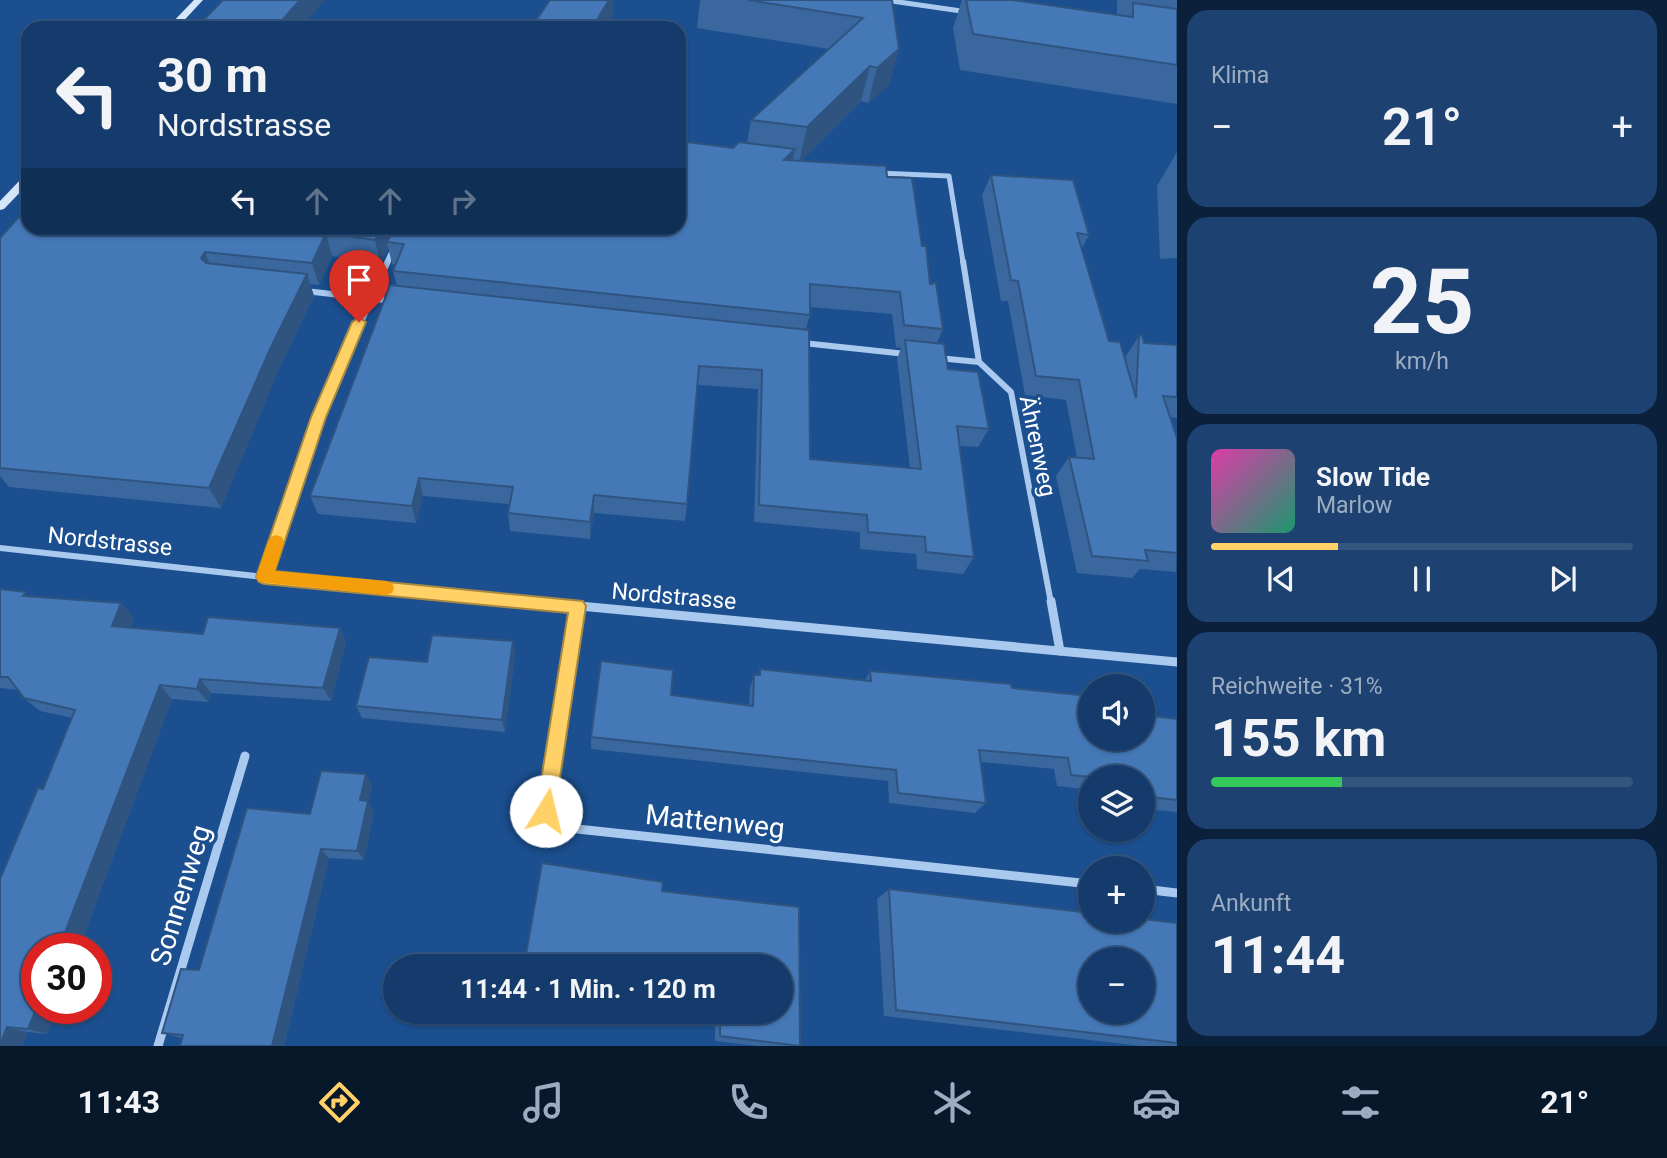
<!DOCTYPE html>
<html lang="de">
<meta charset="utf-8">
<style>
:root{--surface:#143b6b;--page:#1d4271;--text:#f1f3f6;--muted:#9dadc1;--line:#33557e;--accent:#ffd166}
body{margin:0;font-family:Roboto,sans-serif;background:var(--page);color:var(--text);height:100vh;display:flex;flex-direction:column;font-size:26px;white-space:nowrap}
*{box-sizing:border-box;margin:0}
p{font-size:23px;color:var(--muted)}
.icon{flex:none;width:38px;height:38px;fill:none;stroke:currentColor;stroke-width:2;stroke-linecap:round;stroke-linejoin:round}
.map{position:relative;flex:1;overflow:hidden}
.panel{display:flex;flex-direction:column;gap:10px;padding:10px;background:#0b203b;width:490px}
.panel>*{flex:none}
.guide{position:absolute;left:21px;top:21px;width:665px;height:214px;border-radius:21px;box-shadow:0 2px 5px #0004,0 0 0 2px var(--line);background:#143b6b;color:var(--text);overflow:hidden}
.controls{position:absolute;left:1078px;top:674px;display:grid;gap:14px}
.controls a{display:grid;place-items:center;width:77px;height:77px;border-radius:50%;background:var(--surface);box-shadow:0 2px 5px #0004,0 0 0 2px var(--line);font-size:35px}
.speed{position:absolute;left:21px;top:933px;display:flex;gap:14px;font-size:35px;font-weight:700;text-align:center}
.speed>*{display:grid;place-content:center;width:91px;height:91px;border-radius:50%;background:var(--surface);box-shadow:0 2px 5px #0004,0 0 0 2px var(--line);line-height:1}
.speed .limit{border:10px solid #d22;background:#fff;color:#111}
.pin{position:absolute;display:grid;place-items:center;width:60px;height:60px;color:#fff;margin:-72px -30px;border-radius:50% 50% 50% 0;rotate:-45deg;box-shadow:0 0 7px #0007}
.pin .icon{rotate:45deg}
.me{position:absolute;width:77px;margin:-38px;rotate:9deg;stroke-linejoin:round;filter:drop-shadow(0 0 5px #0008)}
.turn{display:flex;align-items:center;gap:24px;height:147px;padding:0 21px;font-size:32px}
.turn .icon{width:91px;height:91px;stroke-width:2.5}
.turn b{display:block;font-size:49px;line-height:60px}
.lanes{display:flex;align-items:center;height:66px;padding:0 21px;background:#0003;justify-content:center;gap:35px;direction:ltr}
.lanes .off{opacity:.35}
.big{font-size:52px;font-weight:700;line-height:1.1}
.panel .widget{flex:1;display:flex;flex-direction:column;justify-content:center;gap:10px;min-width:0;padding:0 24px;border-radius:21px;background:var(--page)}
.panel .dial{align-items:center;gap:0}
.dial b{font-size:91px;line-height:1}
.song{display:flex;align-items:center;gap:21px}
.cover{width:84px;height:84px;border-radius:10px;background:linear-gradient(135deg,hsl(320 70% 55%),hsl(160 70% 35%))}
.played{height:7px;border-radius:4px;background:linear-gradient(90deg,var(--accent) 30%,var(--line) 30%)}
.keys{display:flex;justify-content:space-around;direction:ltr}
.heat{display:flex;justify-content:space-between;align-items:center;font-size:38px;direction:ltr}
.charge{height:10px;border-radius:5px;background:linear-gradient(90deg,#34c759 31%,var(--line) 0)}
.trip{position:absolute;left:383px;top:954px;width:410px;height:70px;border-radius:35px;background:var(--surface);box-shadow:0 2px 5px #0004,0 0 0 2px var(--line);font-weight:700;line-height:70px;text-align:center}
.dock{display:flex;height:112px;justify-content:space-around;align-items:center;background:#08182b;color:var(--muted)}
.dock .icon{width:49px;height:49px}
.dock .current{color:var(--accent)}
.dock b{font-size:32px;color:var(--text)}
main{display:flex;flex:1;min-height:0}
.map>svg:first-child{display:block}
.lines{fill:none;stroke-linecap:round;stroke-linejoin:round}
.street-far2{stroke:#a9c9ee;stroke-width:5}
.street-far1{stroke:#a9c9ee;stroke-width:6}
.street{stroke:#a9c9ee;stroke-width:9}
.secondary{fill:#d6e6fa;fill-rule:evenodd}
.wall{fill:#3a679d;fill-rule:evenodd}
.shaded-wall{fill:#305480}
.building{fill:#4478b7;stroke:#305480;stroke-width:2;fill-rule:evenodd}
.route{fill:#ffd166;stroke:#a68842;stroke-width:2}
.slow{fill:#f59e0b}
.labels{text-anchor:middle;stroke-width:7;stroke-linejoin:round;paint-order:stroke}
.street-label{font-size:23px;fill:#fff;stroke:#1b4f8f}
.near-street-label{font-size:28px;fill:#fff;stroke:#1b4f8f}
</style>
<main>
<div class="map">
<svg width="1177" height="1046" viewBox="0 0 1177 1046">
<rect width="100%" height="100%" fill="#1b4f8f"/>
<g class="lines">
<g class="street-far2">
<path d="M885 0 968 12"/>
<path d="M878 173 949 176 963 262"/>
<path d="M387 262 394 247"/>
</g>
<g class="street-far1">
<path d="M963 261 979 362 1011 392 1051 603"/>
<path d="M305 291 394 301"/>
<path d="M803 343 906 354"/>
<path d="M938 358 979 362"/>
<path d="M0 548 264 577 545 603"/>
<path d="M264 577 319 417 388 261"/>
</g>
<g class="street">
<path d="M526 601 1177 662"/>
<path d="M1051 601 1060 651"/>
<path d="M577 606 546 811 568 828 1090 884"/>
<path d="M1143 889 1177 893"/>
<path d="M158 1046 245 756"/>
</g>
<g class="secondary">
<path d="M194 0H203L177 28H167Z"/>
<path d="M28 175V184L4 209 0 210V201L24 176Z"/>
</g>
</g>
<g class="wall">
<path d="M700 0H892L899 49 889 85 868 103 861 101 801 161 887 177 922 246 930 284 943 329 937 343 948 369 989 429 978 447 959 446 974 557 963 574 917 569 916 554 860 549V532L754 522 758 389 697 385 687 504 685 521 594 513 590 539 510 531 508 513 509 504 423 496 416 523 318 514 310 496 397 286 393 271 396 265 392 264 388 247 380 263 332 256 319 285 310 284 314 296 279 369 221 508 9 487 0 476V238L679 228 733 148 747 143 751 120 829 49 697 28ZM810 307 892 314 896 347 901 348 897 359 910 468 810 459 806 329 810 315Z"/>
<path d="M962 0H1012L1117 15V0H1177V104L960 70 953 28Z"/>
<path d="M1177 152V258L1160 259 1157 186Z"/>
<path d="M991 175 1089 235 1082 248 1109 341 1125 361 1126 356 1139 336 1144 343 1177 345V418L1170 417 1177 438 1176 572 1140 569 1132 578 1077 573 1056 476 1069 457 1077 458 1066 400 1025 395 1008 301H1001L982 195Z"/>
<path d="M0 589 31 597 121 603 134 618 130 627 203 634 340 628 346 642 331 701 211 693 208 702 172 699 47 1034 27 1032 22 1046H0L43 789 72 718 40 711 24 698 18 690 0 688Z"/>
<path d="M513 641 515 654 505 732 362 718 356 706 427 662Z"/>
<path d="M760 669 865 680 870 671 1012 688 1090 738 1177 719V812L1143 809V777H1090V790L1057 786 1054 769 981 762 986 803 975 813 889 803 888 781 591 749V737L671 695 749 706 750 688 754 675H758Z"/>
<path d="M372 785 368 802 374 811 364 860 329 858 284 1046H180L182 1038 162 1033 199 970 310 814Z"/>
<path d="M542 863 663 882 662 891 799 907 800 1046H757L715 1041V1019L675 1012H780V966H524Z"/>
<path d="M889 889 1177 923V1046H1141L884 1016 877 899Z"/>
</g>
<g class="shaded-wall">
<path d="M300 0H325L301 28H277Z"/>
<path d="M609 0H614V13L605 28H592Z"/>
<path d="M899 49 889 85 868 103 877 68Z"/>
<path d="M870 66 861 101 799 163 807 127Z"/>
<path d="M795 149 790 172 784 160Z"/>
<path d="M381 228H397L387 242 388 247 380 263 375 240Z"/>
<path d="M326 233 332 256 319 285 312 263Z"/>
<path d="M205 252 214 275 201 258Z"/>
<path d="M307 274 314 296 279 369 221 508 209 488 271 347Z"/>
<path d="M419 478 423 496 416 523 412 506Z"/>
<path d="M594 495V513L590 539V522Z"/>
<path d="M121 603 134 618 125 640 112 626Z"/>
<path d="M340 628 346 642 331 701 323 688Z"/>
<path d="M513 641 515 654 505 732 502 720Z"/>
<path d="M200 679 211 693 208 702 197 689Z"/>
<path d="M160 685 172 699 79 948H59Z"/>
<path d="M366 774 372 785 368 802 374 811 364 860 357 851 360 800Z"/>
<path d="M321 849 329 858 284 1046H272Z"/>
<path d="M37 1008H57L47 1034 28 1029Z"/>
<path d="M7 1027 27 1032 22 1046H0Z"/>
</g>
<g class="building">
<path d="M223 0H300L276 27 283 28H196Z"/>
<path d="M550 0H609L592 28H531Z"/>
<path d="M748 0H892L899 49 877 68 870 66 807 127 751 120 863 18Z"/>
<path d="M966 0H1012L1133 17V3L1177 9V65L973 34Z"/>
<path d="M679 141 733 148 739 142 795 149 784 160 886 166 887 177 912 178 922 246H926L930 284 936 283 943 329 904 325 900 292 810 284V315L393 271 404 244 387 242 394 228H679Z"/>
<path d="M991 175 1073 180 1089 235 1077 233 1109 341 1120 342 1136 398 1139 336 1142 335 1144 343 1177 345V397L1163 396 1177 438V553L1145 550 1148 561 1092 556 1069 457 1094 459 1079 380 1036 376 1018 281 1011 280Z"/>
<path d="M28 207V228H381L375 240 326 233 312 263 205 252 201 258 206 263 307 274 271 347 209 488 0 468V238Z"/>
<path d="M390 285 809 330 810 459 921 469 905 340 944 344 948 369 978 372 989 429 957 426 974 557 926 552 925 537 868 532 867 515 759 505 762 370 699 366 687 504 594 495 590 522 508 513 513 487 419 478 412 506 310 496Z"/>
<path d="M0 589 26 592 23 596 121 603 112 626 203 634 208 617 340 628 323 688 200 679 197 689 160 685 59 948H37V1007L28 1029 7 1027 0 1045V879L38 788 43 789 75 710 24 698 8 677H0Z"/>
<path d="M432 635 513 641 502 720 356 706 369 657 427 662Z"/>
<path d="M601 661 673 670 671 695 753 706 754 675H760V669L871 681 870 671 1011 684 1012 688 1090 696V738H1143V715L1177 719V800L1143 796V777H1090L1071 775 1068 758 979 750 986 803 898 793 896 770 591 737Z"/>
<path d="M321 771 366 774 360 800 368 801 357 851 321 849 272 1046H180L183 1035 162 1033 181 969 199 970 247 808 310 814Z"/>
<path d="M542 863 663 882 662 891 799 907 800 1046 720 1036V1013L710 1012H780V966H524Z"/>
<path d="M889 889 1090 913V920H1143V919L1177 923V1043L896 1010ZM1090 959H1143V1012H1090Z"/>
</g>
<path class="route" d="M359 317 366 322 326 417 275 571 583 601 586 606 555 811 553 818 546 821 539 818 536 811 568 613 264 584 259 582 256 577 311 417 352 322Z"/>
<path class="slow" d="M276 535 282 537 284 542 275 571 386 581 392 583 394 588 392 593 386 595 259 582 256 577 268 542 271 537Z"/>
<g class="labels">
<g class="street-label">
<text transform="translate(1038 446) rotate(78)" y="8">Ährenweg</text>
<text transform="translate(110 541) rotate(6)" y="8">Nordstrasse</text>
<text transform="translate(674 596) rotate(5)" y="8">Nordstrasse</text>
</g>
<g class="near-street-label">
<text transform="translate(715 821) rotate(6)" y="10">Mattenweg</text>
<text transform="translate(180 895) rotate(-73)" y="10">Sonnenweg</text>
</g>
</g>
</svg>
<div class="controls">
<a><svg class="icon" aria-label="sound" viewBox="0 0 24 24"><path d="M4 9h4l5-4v14l-5-4H4zM17 9q2 3 0 6"/></svg></a>
<a><svg class="icon" aria-label="layers" viewBox="0 0 24 24"><path d="M12 4l9 5-9 5-9-5zM3 14l9 5 9-5"/></svg></a>
<a>+</a>
<a>−</a>
</div>
<div class="speed"><div class="limit">30</div></div>
<div class="pin" style="left:359px;top:322px;background:#d93025"><svg class="icon" aria-label="arrive" viewBox="0 0 24 24"><path d="M6 21V4h12l-3 4 3 4H6"/></svg></div>
<svg class="me" style="left:546px;top:811px" viewBox="-20 -20 40 40"><circle r="19" fill="#fff"/><path d="M0-13L10 11 0 6-10 11z" fill="#ffd166"/></svg>
<div class="trip">11:44 · 1 Min. · 120 m</div>
<div class="guide">
<div class="turn"><svg class="icon" aria-label="left" viewBox="0 0 24 24"><path d="M17 20v-9H6M10 6l-5 5 5 5"/></svg><div><b>30 m</b>Nordstrasse</div></div>
<div class="lanes"><svg class="icon" aria-label="left" viewBox="0 0 24 24"><path d="M17 20v-9H6M10 6l-5 5 5 5"/></svg><svg class="icon off" aria-label="ahead" viewBox="0 0 24 24"><path d="M12 20V5M6 11l6-6 6 6"/></svg><svg class="icon off" aria-label="ahead" viewBox="0 0 24 24"><path d="M12 20V5M6 11l6-6 6 6"/></svg><svg class="icon off" aria-label="right" viewBox="0 0 24 24"><path d="M7 20v-9h11M14 6l5 5-5 5"/></svg></div>
</div>
</div>
<section class="panel">
<div class="widget"><p>Klima</p>
<div class="heat"><a>−</a><b class="big">21°</b><a>+</a></div>
</div>
<div class="widget dial"><b>25</b><p>km/h</p></div>
<div class="widget">
<div class="song"><i class="cover"></i><div><b>Slow Tide</b><p>Marlow</p></div></div>
<div class="played"></div>
<div class="keys"><svg class="icon" aria-label="previous" viewBox="0 0 24 24"><path d="M18 5L8 12l10 7zM5 5v14"/></svg><svg class="icon" aria-label="pause" viewBox="0 0 24 24"><path d="M8 5v14M16 5v14"/></svg><svg class="icon" aria-label="next" viewBox="0 0 24 24"><path d="M6 5l10 7-10 7zM19 5v14"/></svg></div>
</div>
<div class="widget"><p>Reichweite · 31%</p><b class="big">155 km</b><div class="charge"></div></div>
<div class="widget"><p>Ankunft</p><b class="big">11:44</b></div>
</section>
</main>
<nav class="dock">
<b>11:43</b>
<svg class="icon current" aria-label="directions" viewBox="0 0 24 24"><path d="M12 3l9 9-9 9-9-9zM9 14v-3h6M13 9l2 2-2 2"/></svg>
<svg class="icon" aria-label="music" viewBox="0 0 24 24"><path d="M9 18V5l10-2v13"/><circle cx="6" cy="18" r="3"/><circle cx="16" cy="16" r="3"/></svg>
<svg class="icon" aria-label="phone" viewBox="0 0 24 24"><path d="M5 4h4l2 5-3 2q2 4 5 5l2-3 5 2v4C11 20 4 13 5 4z"/></svg>
<svg class="icon" aria-label="climate" viewBox="0 0 24 24"><path d="M12 3v18M4 7l16 10M4 17L20 7"/></svg>
<svg class="icon" aria-label="car" viewBox="0 0 24 24"><path d="M5 17H2v-5l4-1 3-4h7l3 4 3 1v5h-3M9 17h6M6 11h13"/><circle cx="7" cy="17" r="2"/><circle cx="17" cy="17" r="2"/></svg>
<svg class="icon" aria-label="filters" viewBox="0 0 24 24"><path d="M4 7h16M4 17h16"/><circle cx="9" cy="7" r="2"/><circle cx="15" cy="17" r="2"/></svg>
<b>21°</b>
</nav>
